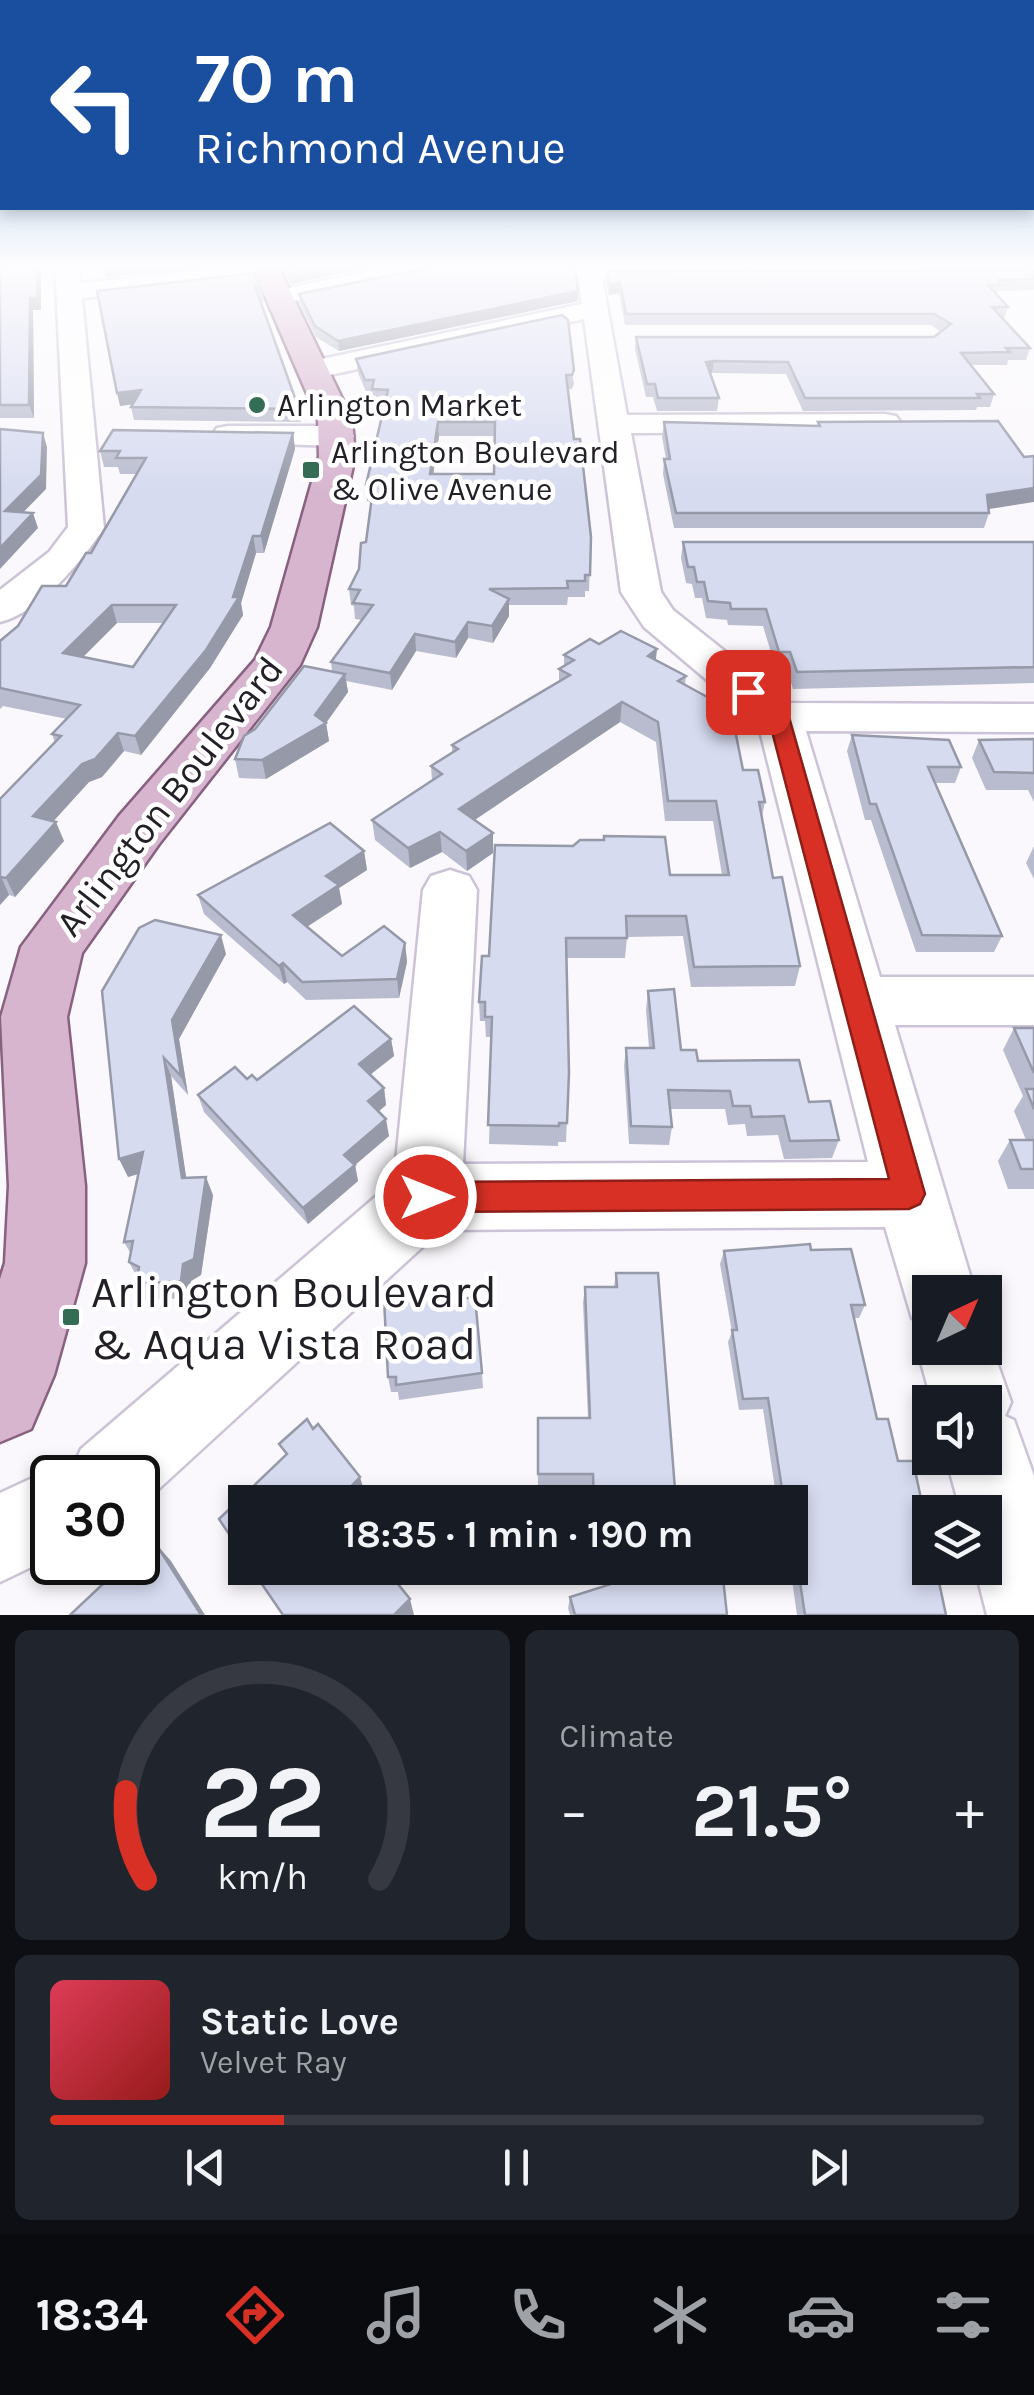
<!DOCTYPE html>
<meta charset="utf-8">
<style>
:root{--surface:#171b24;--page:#20242c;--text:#f1f3f6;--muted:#9ea1a6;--line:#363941;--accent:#d93025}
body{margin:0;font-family:Karla,sans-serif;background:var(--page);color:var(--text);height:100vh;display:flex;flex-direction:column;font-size:38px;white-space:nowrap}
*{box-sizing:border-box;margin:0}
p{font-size:32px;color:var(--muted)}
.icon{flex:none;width:55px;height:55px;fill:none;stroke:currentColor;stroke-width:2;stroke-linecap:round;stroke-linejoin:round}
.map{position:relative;height:1615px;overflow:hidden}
.side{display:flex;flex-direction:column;gap:15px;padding:15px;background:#0d0f14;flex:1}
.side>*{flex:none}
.guide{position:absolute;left:0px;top:0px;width:1035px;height:210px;box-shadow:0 5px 15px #0003;background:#1a4fa0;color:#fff;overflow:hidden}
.needle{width:65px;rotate:44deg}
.buttons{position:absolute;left:912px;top:1275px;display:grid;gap:20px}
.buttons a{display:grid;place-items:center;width:90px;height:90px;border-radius:0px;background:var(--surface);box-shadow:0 5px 15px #0003;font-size:50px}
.speed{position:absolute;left:30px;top:1455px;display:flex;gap:20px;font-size:50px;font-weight:700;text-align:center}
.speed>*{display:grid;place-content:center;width:130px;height:130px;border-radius:50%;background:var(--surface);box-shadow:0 5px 15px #0003;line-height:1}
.speed .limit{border:5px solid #111;border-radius:15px;background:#fff;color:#111}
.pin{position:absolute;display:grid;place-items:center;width:85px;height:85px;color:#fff;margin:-42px;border-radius:20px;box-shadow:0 5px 15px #0006}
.me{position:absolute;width:110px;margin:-55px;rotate:90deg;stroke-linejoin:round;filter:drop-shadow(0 0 8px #0008)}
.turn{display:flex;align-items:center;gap:35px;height:210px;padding:0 30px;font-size:45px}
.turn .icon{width:130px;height:130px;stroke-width:2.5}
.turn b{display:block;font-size:70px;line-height:85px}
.big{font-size:75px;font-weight:700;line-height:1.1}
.side .widget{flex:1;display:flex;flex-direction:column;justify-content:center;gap:15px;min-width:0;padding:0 35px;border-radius:15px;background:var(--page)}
.side .dial{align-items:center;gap:0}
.dial svg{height:260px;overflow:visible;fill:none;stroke:var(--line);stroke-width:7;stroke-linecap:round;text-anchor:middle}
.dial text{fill:var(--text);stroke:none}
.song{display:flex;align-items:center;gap:30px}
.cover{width:120px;height:120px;border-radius:15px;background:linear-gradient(135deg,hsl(350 70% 55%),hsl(0 70% 35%))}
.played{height:10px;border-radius:5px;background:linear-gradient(90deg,var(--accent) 25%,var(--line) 25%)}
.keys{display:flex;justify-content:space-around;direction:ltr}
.heat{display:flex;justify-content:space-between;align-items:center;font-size:55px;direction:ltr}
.side .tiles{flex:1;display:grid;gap:15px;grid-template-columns:1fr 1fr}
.widget:last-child{grid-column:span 2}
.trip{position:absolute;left:228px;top:1485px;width:580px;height:100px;border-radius:0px;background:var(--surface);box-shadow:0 5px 15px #0003;font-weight:700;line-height:100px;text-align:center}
.menu{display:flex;height:160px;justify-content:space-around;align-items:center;background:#090b0e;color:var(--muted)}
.menu .icon{width:70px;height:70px}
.menu .selected{color:var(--accent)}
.menu b{font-size:45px;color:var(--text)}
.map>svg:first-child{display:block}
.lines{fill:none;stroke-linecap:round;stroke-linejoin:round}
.minor-casing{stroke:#ccc3d7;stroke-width:5}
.major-casing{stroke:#87617f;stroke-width:5}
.minor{fill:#fff;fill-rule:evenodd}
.major{fill:#d7b5cf;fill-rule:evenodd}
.wall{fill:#b9bcce;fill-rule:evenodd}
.shaded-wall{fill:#9699a8}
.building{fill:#d7dbf0;stroke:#9699a8;stroke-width:2.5;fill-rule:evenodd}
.route{fill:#d93025;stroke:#8d1f18;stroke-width:2.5}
.poi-dot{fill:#346d56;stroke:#fff;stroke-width:4}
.labels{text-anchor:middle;stroke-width:9;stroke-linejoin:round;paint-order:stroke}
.far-poi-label{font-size:32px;fill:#231f27;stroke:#fff;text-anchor:start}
.street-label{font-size:38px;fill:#231f27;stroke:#fff}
.near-poi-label{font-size:45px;fill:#231f27;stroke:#fff;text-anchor:start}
</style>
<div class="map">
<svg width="1034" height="1615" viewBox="0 0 1034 1615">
<rect width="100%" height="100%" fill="#faf8fc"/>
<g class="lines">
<defs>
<g id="minor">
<path d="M55 266H79L80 283 251 266H273L279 272 267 279 82 298 104 528C82 561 40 612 0 622V590L49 552 68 527Z"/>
<path d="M396 266H445L434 273 279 304 267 297 279 290Z"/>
<path d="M576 266H743L746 271 734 278H602L627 415 885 414 896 416 901 423 896 430 885 432 631 433 661 592 673 610 790 703 1034 704V732L806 731 880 977H1034V1025H895L975 1292H930V1348H985V1328L1011 1402 1005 1416 1014 1420 1034 1476V1615H987L975 1568H985V1512H961L946 1458H985V1402H932L917 1348 927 1324 912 1318 885 1227 441 1230 139 1507 138 1478H52V1557L0 1582V1493L52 1469 69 1476 81 1449 394 1181 423 890 431 876 450 870 469 876 477 890 463 1164 868 1162 758 723 644 627 621 592 584 319 312 379 302 376 298 370 302 364 312 361 582 304Z"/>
<path d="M228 426H338L349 429 354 436 349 443 338 446 217 442 212 435 217 428Z"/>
</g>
<path id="major" d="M252 266H278L352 419 355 457 317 627 300 665 159 844 82 953 67 1017 85 1186V1263L54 1375 31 1429 0 1442V1279L5 1263 9 1186 1 1017 21 947 119 816 255 660 271 627 319 457 318 419Z"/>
</defs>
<use href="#minor" class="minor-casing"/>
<use href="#major" class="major-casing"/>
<use href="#minor" class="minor"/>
<use href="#major" class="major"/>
</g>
<g class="wall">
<path d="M0 266 41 310H33L34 418H0Z"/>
<path d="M280 266H375L291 284Z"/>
<path d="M1034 270V290L998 291 997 295 1008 307 1004 318H1002L1030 348 1026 360H1008L1007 365H971L994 394 990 407H977L976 410 803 411 786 374 712 373H710L719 398 717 411H657L653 397H646L635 349 636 337H934L941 332 931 325H625L619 293 609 295 606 282 607 271Z"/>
<path d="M254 273 262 291 264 302 259 300 299 409 301 422 134 420 131 407 132 404 120 406Z"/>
<path d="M299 294 578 301 339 351 316 337 300 304Z"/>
<path d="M562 315 574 384 572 389H568L574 439 591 537 589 591H585V597H568L567 605H509V616L493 643 468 638 456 658 416 651 392 690 346 681 348 692 326 723 329 741 266 779 239 778 235 759 255 729 332 671 331 662 362 620 355 619 354 606 351 605 349 589 359 569 366 542 371 502 367 501 366 485 385 404H373L372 394H367L358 373 356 359ZM439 436H495L494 474H433Z"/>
<path d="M664 422 817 426 818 422 989 509V513L984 528H674L663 474 664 459H666L662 437Z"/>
<path d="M293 433 295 449 264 553H256L241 603 243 615 210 668 141 755 124 751 102 777 89 782 53 821 64 841 15 897 9 895 0 905V799L55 743 52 734 67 719 3 706 0 709V641L66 586 91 553 136 474H120L118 467H104L100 451ZM117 623H164L133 667 83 657Z"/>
<path d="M683 542H1034V683L793 689 787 669H776L763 626 728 625 727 620 706 618 702 598H695L692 584 686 583 681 558Z"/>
<path d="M599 644 656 660 686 676 685 685 765 802 762 816 773 878 800 966 795 986 691 987 683 936 627 937 625 958H566L569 1073 566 1142H558V1146L489 1144 492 1037H486L485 1021H480L479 1002 489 956 670 875H722L713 821H665L656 742 620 722 474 820 493 853 467 871 442 852 410 868 375 840 372 820 432 781 431 766 452 753V745L559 682V669L564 666V655Z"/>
<path d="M852 735 961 767 955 783H935L1002 936 994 952H916L871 820H865L847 751Z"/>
<path d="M1034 739V802L1028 790H986L972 758 979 740Z"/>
<path d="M1034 846V879L1026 863Z"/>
<path d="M364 851 367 870 339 888 342 904 307 927 342 956 405 943 407 962 399 998 306 1000 287 982 284 984 204 914 198 895Z"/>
<path d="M226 954 179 1039 188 1095 171 1076 186 1178 213 1195 201 1275 191 1281 189 1298 145 1300 136 1284 137 1277 129 1262 131 1254 124 1242 138 1174 128 1177 102 991Z"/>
<path d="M648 991 681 1050 698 1061 809 1102 839 1140 832 1158 784 1159 778 1135 747 1136 745 1124 728 1125 725 1109H670L672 1127 669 1145 629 1144 624 1066 626 1048H649L646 1010Z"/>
<path d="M1014 1028H1034V1189H1008L998 1161 1010 1140H1026L1014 1111 1023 1096 1003 1050Z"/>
<path d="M391 1039 394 1056 370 1075 384 1088 386 1105 379 1111 389 1136 355 1165 358 1181 308 1224 204 1112 198 1095 247 1079 257 1080Z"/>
<path d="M811 1250 865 1305 859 1318H854L877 1419 898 1461 946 1615H797L790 1566V1502H777L763 1409 739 1410 728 1342 732 1332 720 1264 724 1251Z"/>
<path d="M616 1273 676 1502H592L591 1487H538L537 1432 588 1418 583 1303 585 1287H614Z"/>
<path d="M449 1301 482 1373 483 1388 399 1400 398 1392H391L388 1377Z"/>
<path d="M618 1568H722L727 1615H570L568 1608 570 1597 622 1581Z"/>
</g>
<g class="shaded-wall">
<path d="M38 266H41V310H33L34 418 29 405 30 298Z"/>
<path d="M110 266H228L106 277 104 267Z"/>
<path d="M327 266H375L291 284 289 274Z"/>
<path d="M620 282 619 293 609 295V284Z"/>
<path d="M578 291V301L339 351 338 341Z"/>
<path d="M714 361 712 373 704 374 706 362Z"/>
<path d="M141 390 144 403 120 406 117 393Z"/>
<path d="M438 422 439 436 431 489 430 474Z"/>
<path d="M43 433 47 447 46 489 10 526 5 511Z"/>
<path d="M293 433 295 449 264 553 261 536Z"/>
<path d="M1034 488V502L983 510 987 495Z"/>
<path d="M33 513 38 528 0 569V548Z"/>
<path d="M253 536 256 553 241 603 243 615 210 668 141 755 135 736 233 597Z"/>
<path d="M509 599V616L493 643 492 626Z"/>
<path d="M112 605 117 623 69 671 63 653Z"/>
<path d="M468 622V638L456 658 455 642Z"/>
<path d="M415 634 416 651 392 690 390 673Z"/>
<path d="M657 649 655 669 648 656Z"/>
<path d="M345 674 348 692 326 723 329 741 266 779 262 760 315 715Z"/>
<path d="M622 702 620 722 460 830 459 809Z"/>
<path d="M118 733 124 751 102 777 89 782 41 835 33 816 82 764Z"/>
<path d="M56 822 64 841 15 897 6 878Z"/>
<path d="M440 832 442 852 410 868 408 848Z"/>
<path d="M493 833V853L467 871 466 851Z"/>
<path d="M364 851 367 870 339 888 342 904 297 933 293 915 326 876Z"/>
<path d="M1 876 9 895 0 905V877Z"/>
<path d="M221 935 226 954 179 1039 188 1095 181 1076 172 1020Z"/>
<path d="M405 943 407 962 399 998 397 979Z"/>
<path d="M283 963 287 982 284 984 279 966Z"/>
<path d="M391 1039 394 1056 362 1081 359 1064Z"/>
<path d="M164 1058 171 1076 189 1196 182 1178Z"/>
<path d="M384 1088 386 1105 371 1118 368 1101Z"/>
<path d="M386 1119 389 1136 355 1165 358 1181 308 1224 303 1208 344 1155Z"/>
<path d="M143 1152 151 1170 128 1177 119 1159Z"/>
<path d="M206 1177 213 1195 201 1275 191 1281 189 1298 181 1281 183 1264Z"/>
<path d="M360 1477 366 1497 360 1502H335Z"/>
<path d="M156 1544 171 1561 205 1615H201Z"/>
<path d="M410 1599 414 1615H394Z"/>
</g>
<g class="building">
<path d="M0 266H38L37 298H30L29 405H0Z"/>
<path d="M285 266H327L289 274Z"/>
<path d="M435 266H574L578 291 338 341 315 326 299 294Z"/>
<path d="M1029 266 1034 270V279L998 280 1000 285H988L1008 307H992L1030 348H1006L1010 352 961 353 994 394H977L980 398H805L788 362 714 361 706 362 719 398H658L655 384H647L636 337H934L951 324 934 314H626L620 282 609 284 607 271 1022 270Z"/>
<path d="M254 273 262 291 255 286 299 409 131 407 141 390 117 393 97 291Z"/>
<path d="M562 315 568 320 574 370 572 375H566L574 439H580L591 537 590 575H585V581H567L568 588 489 589 509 599 492 626 468 622 455 642 415 634 390 673 331 662 373 605 353 603 360 590 349 589 359 569 361 543 366 542 373 489 366 485 388 390 372 389 374 380H365L356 359ZM438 422H495L494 474H430Z"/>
<path d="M998 421 1024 457 1034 456V488L987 495 989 513H676L664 459H670L664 422 820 426 818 422Z"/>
<path d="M0 429 43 433 41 475 5 511 33 513 0 548Z"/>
<path d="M113 430 293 433 261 536H253L233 597H239L206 650 135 736 118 733 95 759 82 764 33 816 56 822 6 878 0 877V799L61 736 52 734 80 705 0 688V641L18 626 42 586H66L86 553H91L146 458H116L120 451H100ZM112 605H176L133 667 63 653Z"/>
<path d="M683 542H1034V667L797 672 790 652H779L766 609H731L730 603 708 601 704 582H697L694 567H688Z"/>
<path d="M621 631 657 649 648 656 686 676 678 681 731 710 743 770H758L765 802H759L773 878 782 877 800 966 694 967 686 916H626L627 938H566L569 1073 567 1123H559V1126L488 1125 492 1017H485V1002H479L482 956H489L495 845 573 846 580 840H604V836L665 837 670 875H729L716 801H668L658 722 622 702 459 809 493 833 466 851 440 832 408 848 372 820 442 774 431 766 458 749 452 745 570 675 559 669 574 660 564 655 590 639 599 644Z"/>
<path d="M304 666 345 674 315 715 326 723 262 760 235 759 244 736 255 729Z"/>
<path d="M852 735 949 740 961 767H928L1002 936 922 935 876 804H870Z"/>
<path d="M1034 739V773L994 772 979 740Z"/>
<path d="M330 823 364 851 326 876 339 885 293 915 342 956 384 926 405 943 397 979 302 982 283 963 279 966 198 895Z"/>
<path d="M155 920 221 935 172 1020 181 1076 164 1058 182 1178 206 1177 194 1259 183 1264 181 1281 136 1284 139 1267 129 1262 133 1241 124 1242 143 1152 119 1159 102 991 139 928Z"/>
<path d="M674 989 681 1050H696L698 1061 799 1060 809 1102 830 1101 839 1140 790 1141 784 1116 752 1117 750 1106H733L730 1091 668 1090 672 1127 631 1126 626 1048H654L648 991Z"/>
<path d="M354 1006 391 1039 359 1064 384 1088 368 1101 386 1119 344 1155 355 1165 303 1208 198 1095 235 1067 247 1079 252 1075 257 1080Z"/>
<path d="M1014 1028H1034V1073Z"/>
<path d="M1026 1089H1034V1109Z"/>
<path d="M1010 1140H1034V1169H1021Z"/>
<path d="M810 1244 811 1250 851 1249 865 1305H851L877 1419H888L898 1461H913L930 1541V1568H936L946 1615H805L790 1517V1502H784L768 1398 743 1399 732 1330H737L724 1251Z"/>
<path d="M616 1273H658L676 1502H594L593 1474H538V1418H590L585 1287H617Z"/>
<path d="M448 1291 449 1301 475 1297 482 1373 396 1385V1377H388L384 1299Z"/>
<path d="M307 1419 313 1429 318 1424 360 1477 336 1502H245V1558L219 1519 287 1454 279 1444Z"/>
<path d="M156 1544 201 1615H70L121 1567 124 1574Z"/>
<path d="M251 1568H385L410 1599 394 1615H283Z"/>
<path d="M624 1568H722L727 1615H575L570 1597 627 1579Z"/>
</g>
<linearGradient id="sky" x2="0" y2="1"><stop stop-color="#84b4e3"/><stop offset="0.54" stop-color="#fdfcfe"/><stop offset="1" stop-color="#fdfcfe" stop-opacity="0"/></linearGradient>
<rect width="1034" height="493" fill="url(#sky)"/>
<path class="route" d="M748 686 789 717 925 1194 920 1204 909 1209 426 1212 415 1208 411 1197 415 1186 426 1182 889 1179 769 720 738 692Z"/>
<g class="poi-dot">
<circle cx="257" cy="405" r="10"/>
<rect x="301" y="460" width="20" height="20" rx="5"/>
<rect x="61" y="1307" width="20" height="20" rx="5"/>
</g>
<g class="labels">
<g class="far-poi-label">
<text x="277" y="416">Arlington Market</text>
<text x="331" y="463">Arlington Boulevard<tspan x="331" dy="37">&amp; Olive Avenue</tspan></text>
</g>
<g class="street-label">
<text transform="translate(169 796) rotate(-52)" y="13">Arlington Boulevard</text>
</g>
<g class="near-poi-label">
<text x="91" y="1307">Arlington Boulevard<tspan x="91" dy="52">&amp; Aqua Vista Road</tspan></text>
</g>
</g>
</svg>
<div class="buttons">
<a><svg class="needle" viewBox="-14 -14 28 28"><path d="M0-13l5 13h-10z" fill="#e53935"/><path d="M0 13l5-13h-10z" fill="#9ea1a6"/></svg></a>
<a><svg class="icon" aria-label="sound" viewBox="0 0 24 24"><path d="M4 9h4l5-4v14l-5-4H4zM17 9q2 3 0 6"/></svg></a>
<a><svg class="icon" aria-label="layers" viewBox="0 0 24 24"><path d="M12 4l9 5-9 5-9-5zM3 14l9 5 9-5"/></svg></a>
</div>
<div class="speed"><div class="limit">30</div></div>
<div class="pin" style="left:748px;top:692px;background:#d93025"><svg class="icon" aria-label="arrive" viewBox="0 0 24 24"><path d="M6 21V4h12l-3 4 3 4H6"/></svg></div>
<svg class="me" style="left:426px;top:1197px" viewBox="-20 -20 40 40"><circle r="17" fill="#d93025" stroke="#fff" stroke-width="3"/><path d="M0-11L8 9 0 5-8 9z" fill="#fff"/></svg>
<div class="trip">18:35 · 1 min · 190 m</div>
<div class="guide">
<div class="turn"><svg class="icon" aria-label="left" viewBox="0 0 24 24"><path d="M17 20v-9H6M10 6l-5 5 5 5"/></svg><div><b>70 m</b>Richmond Avenue</div></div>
</div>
</div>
<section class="side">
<div class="tiles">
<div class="widget dial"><svg viewBox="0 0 100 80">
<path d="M14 69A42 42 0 1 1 86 69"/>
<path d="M14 69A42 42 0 0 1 8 42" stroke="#d93025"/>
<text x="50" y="56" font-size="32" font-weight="700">22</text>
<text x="50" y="72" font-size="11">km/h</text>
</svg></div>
<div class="widget"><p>Climate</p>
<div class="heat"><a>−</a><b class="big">21.5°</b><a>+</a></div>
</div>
<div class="widget">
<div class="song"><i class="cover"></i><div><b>Static Love</b><p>Velvet Ray</p></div></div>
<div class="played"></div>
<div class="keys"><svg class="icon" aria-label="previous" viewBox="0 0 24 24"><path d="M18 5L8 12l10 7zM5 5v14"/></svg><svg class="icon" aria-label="pause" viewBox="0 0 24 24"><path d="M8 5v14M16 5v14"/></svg><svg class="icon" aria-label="next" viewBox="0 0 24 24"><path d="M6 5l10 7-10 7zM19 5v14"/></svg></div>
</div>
</div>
</section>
<nav class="menu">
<b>18:34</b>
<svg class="icon selected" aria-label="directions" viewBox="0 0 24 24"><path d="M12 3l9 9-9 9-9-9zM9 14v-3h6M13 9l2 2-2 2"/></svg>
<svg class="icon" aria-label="music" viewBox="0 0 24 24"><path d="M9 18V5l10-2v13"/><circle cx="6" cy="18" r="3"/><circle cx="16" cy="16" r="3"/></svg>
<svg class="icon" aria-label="phone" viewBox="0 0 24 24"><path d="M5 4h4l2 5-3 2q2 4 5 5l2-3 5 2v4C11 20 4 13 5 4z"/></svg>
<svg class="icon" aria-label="climate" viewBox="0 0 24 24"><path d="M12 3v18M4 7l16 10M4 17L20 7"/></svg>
<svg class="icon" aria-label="car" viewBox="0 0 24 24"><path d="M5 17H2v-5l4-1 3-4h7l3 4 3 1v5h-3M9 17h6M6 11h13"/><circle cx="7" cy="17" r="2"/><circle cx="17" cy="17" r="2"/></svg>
<svg class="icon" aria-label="filters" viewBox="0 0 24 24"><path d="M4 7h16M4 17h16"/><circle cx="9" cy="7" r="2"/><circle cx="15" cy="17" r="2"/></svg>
</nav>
